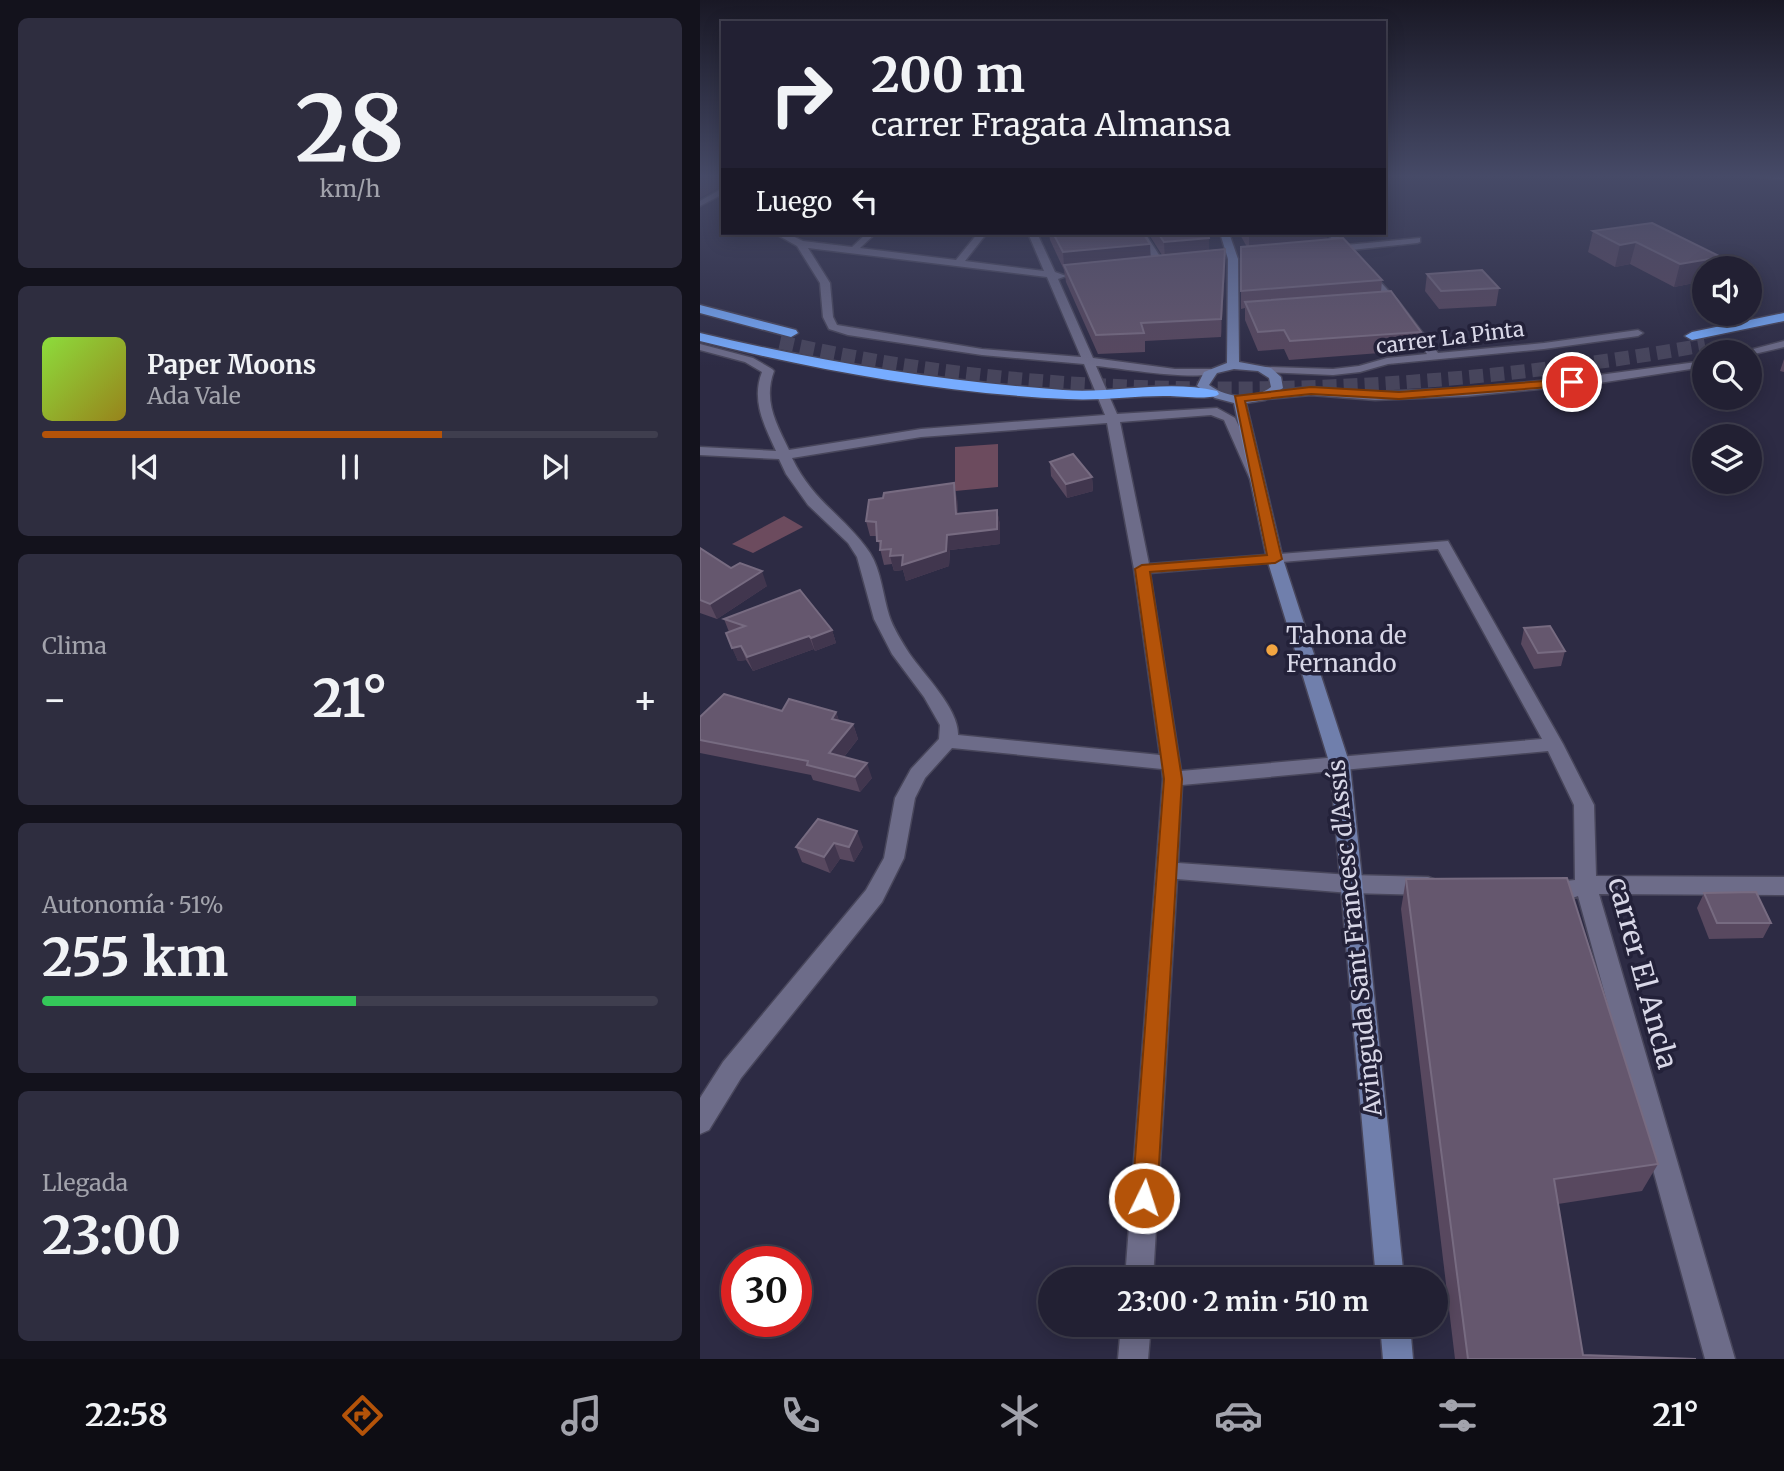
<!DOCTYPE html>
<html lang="es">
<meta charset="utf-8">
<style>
:root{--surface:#222033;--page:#2e2d3f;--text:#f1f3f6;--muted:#a2a3ac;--line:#3f3e4e;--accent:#b45309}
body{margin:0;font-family:Merriweather,serif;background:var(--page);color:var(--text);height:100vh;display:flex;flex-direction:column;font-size:26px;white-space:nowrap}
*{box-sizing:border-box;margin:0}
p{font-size:23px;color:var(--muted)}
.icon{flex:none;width:38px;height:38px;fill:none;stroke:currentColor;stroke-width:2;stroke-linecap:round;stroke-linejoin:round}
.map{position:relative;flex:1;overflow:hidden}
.side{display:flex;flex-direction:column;gap:18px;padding:18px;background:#13121c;width:700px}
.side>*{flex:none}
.guide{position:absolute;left:21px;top:21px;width:665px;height:214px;border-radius:0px;box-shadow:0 4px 18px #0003,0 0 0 2px var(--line);background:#222033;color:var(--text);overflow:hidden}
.fabs{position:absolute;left:992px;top:256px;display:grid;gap:14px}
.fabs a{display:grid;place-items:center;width:70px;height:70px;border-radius:50%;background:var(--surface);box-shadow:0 4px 18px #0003,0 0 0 2px var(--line);font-size:35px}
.speed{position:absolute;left:21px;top:1246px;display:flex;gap:14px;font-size:35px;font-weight:700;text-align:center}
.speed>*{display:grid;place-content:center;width:91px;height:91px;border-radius:50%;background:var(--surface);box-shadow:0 4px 18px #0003,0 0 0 2px var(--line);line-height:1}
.speed .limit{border:10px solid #d22;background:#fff;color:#111}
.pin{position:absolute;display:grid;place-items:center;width:60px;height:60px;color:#fff;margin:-30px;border:4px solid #fff;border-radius:50%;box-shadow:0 2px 7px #0007}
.me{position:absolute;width:77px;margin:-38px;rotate:4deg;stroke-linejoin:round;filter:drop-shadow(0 0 5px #0008)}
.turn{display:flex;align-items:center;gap:24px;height:147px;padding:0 35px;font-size:32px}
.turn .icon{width:91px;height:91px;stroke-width:2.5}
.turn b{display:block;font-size:49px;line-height:60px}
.then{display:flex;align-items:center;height:66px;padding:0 35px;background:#0003;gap:14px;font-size:26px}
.big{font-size:52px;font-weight:700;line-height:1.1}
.side .widget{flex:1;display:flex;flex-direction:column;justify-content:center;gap:10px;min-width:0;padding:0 24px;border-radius:10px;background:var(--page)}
.side .dial{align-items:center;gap:0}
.dial b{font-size:91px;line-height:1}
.song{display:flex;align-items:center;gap:21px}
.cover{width:84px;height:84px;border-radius:10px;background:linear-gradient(135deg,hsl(90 70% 55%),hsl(50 70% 35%))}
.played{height:7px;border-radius:4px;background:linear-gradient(90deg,var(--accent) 65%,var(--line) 65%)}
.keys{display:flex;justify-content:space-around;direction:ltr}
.heat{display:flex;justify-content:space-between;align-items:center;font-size:38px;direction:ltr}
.charge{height:10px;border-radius:5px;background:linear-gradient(90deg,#34c759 51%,var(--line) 0)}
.trip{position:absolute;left:338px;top:1267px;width:410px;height:70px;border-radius:35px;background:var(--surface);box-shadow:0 4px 18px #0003,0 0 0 2px var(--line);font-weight:700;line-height:70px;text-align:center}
.tabs{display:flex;height:112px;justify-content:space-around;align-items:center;background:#0e0d14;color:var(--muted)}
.tabs .icon{width:49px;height:49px}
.tabs .on{color:var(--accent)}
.tabs b{font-size:32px;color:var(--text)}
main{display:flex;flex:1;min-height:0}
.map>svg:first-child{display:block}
.green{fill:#6c4b5e}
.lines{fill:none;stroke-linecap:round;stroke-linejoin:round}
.highway-tunnel{stroke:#47455c;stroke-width:14;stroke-dasharray:14 7;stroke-linecap:butt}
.street-casing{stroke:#48465b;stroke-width:3}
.secondary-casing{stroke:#48465b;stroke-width:3}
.highway-casing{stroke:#48465b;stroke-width:3}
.street{fill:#6d6c89;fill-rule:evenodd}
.secondary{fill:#707fac;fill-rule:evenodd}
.highway{fill:#77acff;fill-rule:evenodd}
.wall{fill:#58485f}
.shaded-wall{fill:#41364e}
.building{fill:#65576e;stroke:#776b81;stroke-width:2}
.route{fill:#b45309;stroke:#753606;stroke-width:2}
.poi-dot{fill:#f2a541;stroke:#232139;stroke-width:2.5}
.labels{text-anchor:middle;stroke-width:7;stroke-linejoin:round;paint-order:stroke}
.far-street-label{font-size:21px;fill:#d8d7e7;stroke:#232139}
.poi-label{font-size:24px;fill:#d8d7e7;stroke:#232139;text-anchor:start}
.street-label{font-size:24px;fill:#d8d7e7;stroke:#232139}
.near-street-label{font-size:28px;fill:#d8d7e7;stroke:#232139}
</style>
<main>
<section class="side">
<div class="widget dial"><b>28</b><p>km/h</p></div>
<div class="widget">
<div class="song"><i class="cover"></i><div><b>Paper Moons</b><p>Ada Vale</p></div></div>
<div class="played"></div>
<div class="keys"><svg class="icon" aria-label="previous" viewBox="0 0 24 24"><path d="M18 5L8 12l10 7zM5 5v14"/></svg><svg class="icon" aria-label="pause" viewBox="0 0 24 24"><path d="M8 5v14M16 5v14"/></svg><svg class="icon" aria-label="next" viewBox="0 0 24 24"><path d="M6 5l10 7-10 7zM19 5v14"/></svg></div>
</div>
<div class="widget"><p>Clima</p>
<div class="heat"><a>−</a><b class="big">21°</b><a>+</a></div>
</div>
<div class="widget"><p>Autonomía · 51%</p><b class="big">255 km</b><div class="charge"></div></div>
<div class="widget"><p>Llegada</p><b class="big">23:00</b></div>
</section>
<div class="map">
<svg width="1084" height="1359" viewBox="0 0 1084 1359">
<rect width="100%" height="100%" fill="#2d2b44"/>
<g class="green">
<path d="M298 444V487L255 491V447Z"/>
<path d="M84 516 103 527 53 553 32 544Z"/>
</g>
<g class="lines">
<path class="highway-tunnel" d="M80 342C378 409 706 398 1005 345"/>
<defs>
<g id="street">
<path d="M23 188V194L0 206V201Z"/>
<path d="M74 233H86L103 241 152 247 167 233H176L160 248 256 260 278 233H287L265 261 344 271 328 233H337L355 272 366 276 358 279 393 358 475 369H510L516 372C502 382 418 368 396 366L417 414 517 408 535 418 562 476 555 480 550 479 524 420 511 415 420 422 449 564 748 541 863 744 894 805 896 876 1084 877V895L899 894 1035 1359H1005L878 896C866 901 852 900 839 896L836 890 839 884 875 880 874 805 848 751 482 785 478 863 650 875 728 877 736 880 739 886 736 892 728 895 650 893 477 879 453 1279H425L463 779 462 769 252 748 225 778 215 798 204 858 182 902 41 1078 9 1130 0 1134V1098L23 1062 166 890 184 858 195 798 211 769 239 739 240 725 224 697 192 654 174 619 157 557 148 543 108 505 86 474 79 459 0 455V447L76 451C64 425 51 400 62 372L45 362 0 350V344L53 358 72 369 74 371C63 401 76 423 89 450L221 429 405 415 384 364 282 355 148 335 129 329 123 317 120 283 97 246ZM108 248 347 277 381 357 282 349 137 325 133 317 130 283ZM407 423 434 569 460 755 258 735C259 709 224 675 209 653 202 642 193 628 189 615 183 596 181 570 170 553 145 516 113 502 92 458L221 437ZM738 549 842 739 481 771 450 573Z"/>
<path d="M437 233H445L466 266 464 268H458Z"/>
<path d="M627 233H636L646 245 720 238V242L717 243 651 250 698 301 738 353 844 343 938 330 943 333 938 336 844 349 688 364 660 372 633 375 562 372V368L566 367 633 369 659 366 687 358 727 354 690 305 642 251H627V247L637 245Z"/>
<path d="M1084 341V347L1050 355V352H1042Z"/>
<path d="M1004 361V367L899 383 767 396 675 400 611 395 567 399 561 395 567 391 611 387 675 392 767 388 899 375Z"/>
<path d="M421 1325H451L448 1359H418Z"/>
</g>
<g id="secondary">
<path d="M1053 177H1084V179Z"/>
<path d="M520 233H529L538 259 539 362 571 368 581 377 583 388 565 400 546 403 583 559 650 765 704 1279H676L630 765 567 559 534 403 515 398 497 386 504 372 527 363 528 259ZM534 369 558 371 569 378 571 387C553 401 527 398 509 385L517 373Z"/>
<path d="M680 1325H710L713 1359H683Z"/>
</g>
<g id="highway">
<path d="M0 305 96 330 98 333 91 337 0 313Z"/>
<path d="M1084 313V321L992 340 985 336 992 332Z"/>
<path d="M0 333C120 362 240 381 363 390 414 394 467 379 517 391L519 394C512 401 476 395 463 396 431 396 399 401 367 399 243 393 120 371 0 341Z"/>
</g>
</defs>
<use href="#street" class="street-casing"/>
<use href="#secondary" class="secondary-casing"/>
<use href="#highway" class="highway-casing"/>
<use href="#street" class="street"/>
<use href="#secondary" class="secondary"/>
<use href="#highway" class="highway"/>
</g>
<g class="wall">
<path d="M893 231 1021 257 1018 268H1004V281L974 287 930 264 915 267 888 252Z"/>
<path d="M349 233H443L450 244V256L462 255 448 233H508L509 250 525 249V266L521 337 445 341V352L398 354 366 282 364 270 350 240Z"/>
<path d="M539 233H627V239L682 280 681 292 721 332 719 350 589 360 584 349 558 351 545 320V308L541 309V247H547Z"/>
<path d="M727 274 799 288 796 306 739 309 725 291Z"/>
<path d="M1084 359V372L1080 371Z"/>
<path d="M350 462 392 477 393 491 367 498 351 476Z"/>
<path d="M257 498 258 513 297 510 300 525V544L250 550 249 566 206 581 203 570 194 571 192 564 184 565 177 536H170L166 521Z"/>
<path d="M0 548 31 568 67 586 17 619 0 613Z"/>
<path d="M24 619 132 630 136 643 115 651 114 649 53 671 46 660 38 661 26 633 29 632Z"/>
<path d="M824 628 865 651 861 666 834 669 821 644Z"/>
<path d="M82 711 136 712 139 721 153 724 158 739 144 757 172 778 160 792 113 780 111 775 0 753V717Z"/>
<path d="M118 819 163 847 154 862 140 859 130 873 102 862 96 847Z"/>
<path d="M706 879 958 1164 942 1191 858 1204 883 1355 996 1359H755L701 909Z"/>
<path d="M1004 893 1071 923 1063 938 1009 939 997 908Z"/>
</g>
<g class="shaded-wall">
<path d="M4 177H21L23 186 0 198V179Z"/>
<path d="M549 233H627V243L549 251Z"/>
<path d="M509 238V256L465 260 464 242Z"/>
<path d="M936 242 930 264 915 267 920 245Z"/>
<path d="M450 244 451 262 364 266 363 252Z"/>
<path d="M525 249V266L521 337V319Z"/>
<path d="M1021 257 1018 268H1004V281L974 287 980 264Z"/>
<path d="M392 477 393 491 367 498 366 484Z"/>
<path d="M254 483 257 498 259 529 256 514Z"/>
<path d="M297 510 300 525V544L250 550 249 566 206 581 203 570 194 571 190 556 247 535Z"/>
<path d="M62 571 67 586 17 619 10 604Z"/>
<path d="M132 630 136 643 115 651 111 638Z"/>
<path d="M109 636 114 649 53 671 47 657Z"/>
<path d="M41 646 46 660 38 661 32 648Z"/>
<path d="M136 712 141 727 132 719Z"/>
<path d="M153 724 158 739 135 768 129 753Z"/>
<path d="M167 763 172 778 160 792 155 777Z"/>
<path d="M157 831 163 847 154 862 149 847Z"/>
<path d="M134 843 140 859 130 873 124 857Z"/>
</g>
<g class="building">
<path d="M952 223 1021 257 980 264 936 242 920 245 893 231Z"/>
<path d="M353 233H443L450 244 363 252Z"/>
<path d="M458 233H508L509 238 464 242Z"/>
<path d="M643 238 682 280 541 291V247Z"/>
<path d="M525 249 521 319 441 323 444 333 396 335 364 265Z"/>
<path d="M782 270 799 288 741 291 727 274Z"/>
<path d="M691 291 721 332 590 341 584 330 558 332 545 302Z"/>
<path d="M373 454 392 477 366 484 350 462Z"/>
<path d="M254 483 256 514 297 510V529L247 535 246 551 202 565 203 555 190 556 191 549 180 550 181 541H177L176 522 166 521 169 500 183 498 184 493Z"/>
<path d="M0 548 31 568 40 563 62 571 10 604 0 600Z"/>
<path d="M100 590 132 630 111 638 109 636 47 657 41 646 32 648 26 633 45 626 24 619Z"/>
<path d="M850 626 865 651 838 653 824 628Z"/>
<path d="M24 694 82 711 89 699 136 712 132 719 153 724 129 753 167 763 155 777 107 765 108 761 0 740V717Z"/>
<path d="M118 819 157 831 149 847 134 843 124 857 96 847Z"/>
<path d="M867 878 958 1164 854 1179 883 1355 996 1359H768L706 879Z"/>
<path d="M1056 892 1071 923H1017L1004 893Z"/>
</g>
<linearGradient id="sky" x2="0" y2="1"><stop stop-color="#191825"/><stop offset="0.48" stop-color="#464a67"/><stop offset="1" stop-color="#464a67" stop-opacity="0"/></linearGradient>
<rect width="1084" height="367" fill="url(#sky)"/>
<path class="route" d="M872 379 876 380V385L699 399 611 394 545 401 582 559 575 563 450 572 482 779 457 1198 453 1207 444 1211 435 1207 432 1198 464 779 435 569 442 565 567 555 535 396 611 387 699 392Z"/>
<circle class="poi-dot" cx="572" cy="650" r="7"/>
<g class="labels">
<g class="far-street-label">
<text transform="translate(750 338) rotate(-7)" y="7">carrer La Pinta</text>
</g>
<g class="poi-label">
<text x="586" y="644">Tahona de<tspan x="586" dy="28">Fernando</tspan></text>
</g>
<g class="street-label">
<text transform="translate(655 938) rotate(-96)" y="8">Avinguda Sant Francesc d'Assís</text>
</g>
<g class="near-street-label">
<text transform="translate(943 973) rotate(75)" y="10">carrer El Ancla</text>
</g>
</g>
</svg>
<div class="fabs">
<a><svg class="icon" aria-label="sound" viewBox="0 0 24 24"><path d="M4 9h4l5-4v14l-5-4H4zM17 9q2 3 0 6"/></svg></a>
<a><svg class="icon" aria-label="search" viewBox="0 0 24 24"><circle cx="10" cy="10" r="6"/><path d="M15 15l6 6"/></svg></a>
<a><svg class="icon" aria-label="layers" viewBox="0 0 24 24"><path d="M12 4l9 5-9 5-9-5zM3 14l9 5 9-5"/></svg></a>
</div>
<div class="speed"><div class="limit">30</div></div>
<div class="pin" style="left:872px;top:382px;background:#d93025"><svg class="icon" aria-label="arrive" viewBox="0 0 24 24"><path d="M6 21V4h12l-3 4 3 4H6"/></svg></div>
<svg class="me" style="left:444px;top:1198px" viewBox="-20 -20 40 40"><circle r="17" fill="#b45309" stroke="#fff" stroke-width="3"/><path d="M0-11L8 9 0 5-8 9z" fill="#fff"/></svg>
<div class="trip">23:00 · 2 min · 510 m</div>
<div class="guide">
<div class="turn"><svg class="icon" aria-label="right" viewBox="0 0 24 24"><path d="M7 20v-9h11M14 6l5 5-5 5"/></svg><div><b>200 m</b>carrer Fragata Almansa</div></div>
<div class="then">Luego<svg class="icon" aria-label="left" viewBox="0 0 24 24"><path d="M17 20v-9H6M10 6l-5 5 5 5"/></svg></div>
</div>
</div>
</main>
<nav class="tabs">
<b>22:58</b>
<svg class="icon on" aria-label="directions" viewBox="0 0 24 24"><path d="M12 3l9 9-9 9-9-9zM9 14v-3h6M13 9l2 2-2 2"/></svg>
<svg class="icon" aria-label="music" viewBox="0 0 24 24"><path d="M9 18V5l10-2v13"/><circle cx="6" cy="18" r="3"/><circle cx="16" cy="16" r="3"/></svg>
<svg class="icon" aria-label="phone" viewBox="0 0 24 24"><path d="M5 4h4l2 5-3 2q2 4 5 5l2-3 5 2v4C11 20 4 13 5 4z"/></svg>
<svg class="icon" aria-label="climate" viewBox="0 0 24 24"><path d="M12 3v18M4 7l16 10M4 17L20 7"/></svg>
<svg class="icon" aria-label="car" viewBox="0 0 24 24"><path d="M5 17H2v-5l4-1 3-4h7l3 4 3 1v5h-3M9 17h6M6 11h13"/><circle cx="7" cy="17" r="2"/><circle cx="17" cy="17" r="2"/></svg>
<svg class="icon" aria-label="filters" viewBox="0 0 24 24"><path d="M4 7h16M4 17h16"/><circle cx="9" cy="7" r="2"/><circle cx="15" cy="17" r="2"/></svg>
<b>21°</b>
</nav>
